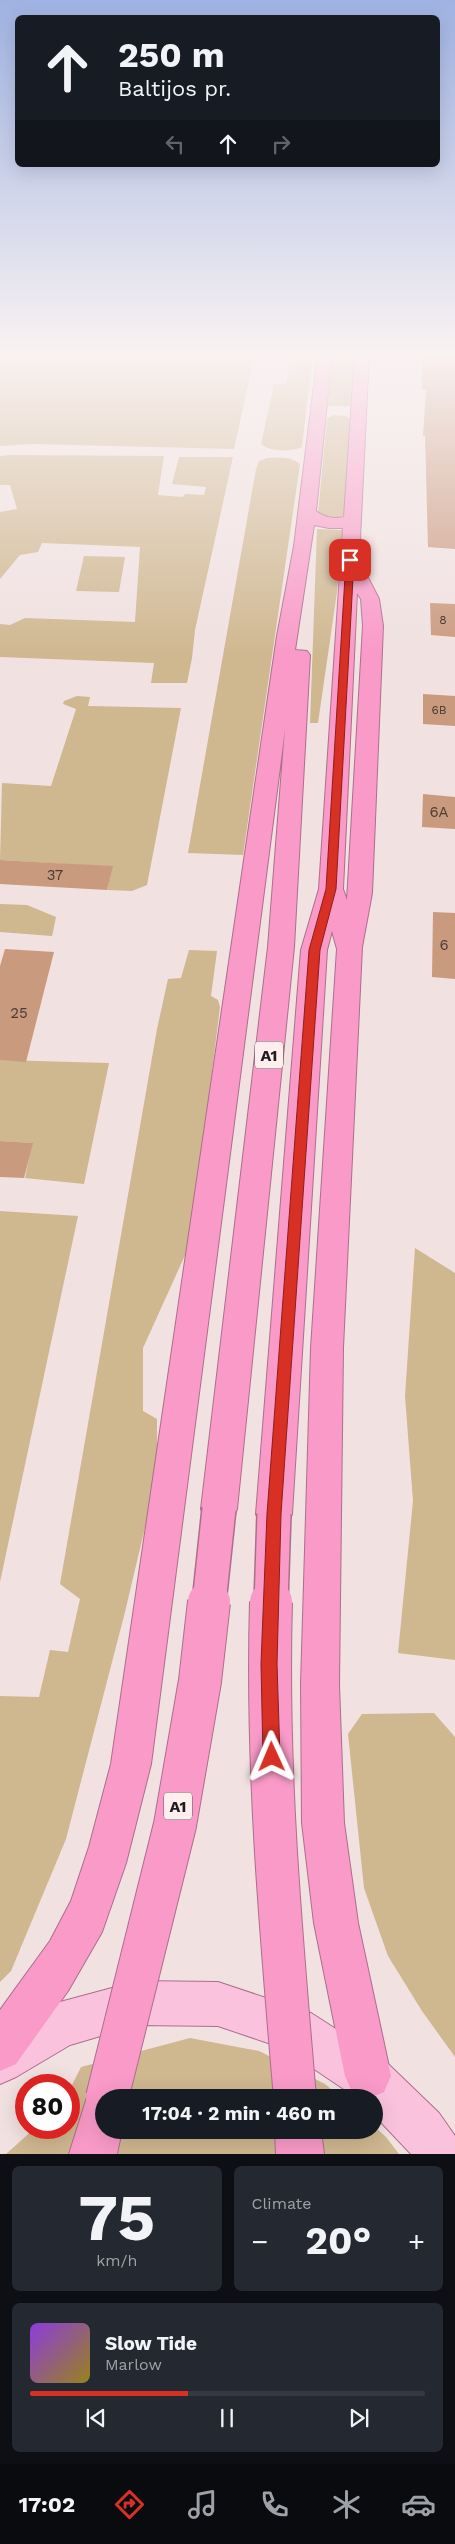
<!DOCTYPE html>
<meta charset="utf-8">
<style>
:root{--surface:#171b24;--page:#242831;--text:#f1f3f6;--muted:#9ea1a6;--line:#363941;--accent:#d93025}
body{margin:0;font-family:"Work Sans",sans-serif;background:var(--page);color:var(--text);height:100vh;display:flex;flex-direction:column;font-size:19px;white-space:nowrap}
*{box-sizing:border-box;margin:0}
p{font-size:16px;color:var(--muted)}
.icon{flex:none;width:28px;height:28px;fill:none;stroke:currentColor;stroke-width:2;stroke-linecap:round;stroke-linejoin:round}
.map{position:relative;height:2154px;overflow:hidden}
.drawer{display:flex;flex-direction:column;gap:12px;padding:12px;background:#0d0f14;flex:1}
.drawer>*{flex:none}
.hud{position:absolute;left:15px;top:15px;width:425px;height:152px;border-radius:8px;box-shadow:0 5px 20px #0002;background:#171b24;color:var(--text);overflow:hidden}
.speed{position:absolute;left:15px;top:2074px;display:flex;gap:10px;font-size:25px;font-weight:700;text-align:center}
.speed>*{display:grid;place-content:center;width:65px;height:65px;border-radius:50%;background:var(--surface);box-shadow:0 5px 20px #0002;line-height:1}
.speed .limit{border:8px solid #d22;background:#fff;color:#111}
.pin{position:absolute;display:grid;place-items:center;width:42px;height:42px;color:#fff;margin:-21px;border-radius:10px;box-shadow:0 2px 8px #0006}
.me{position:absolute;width:55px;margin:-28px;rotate:359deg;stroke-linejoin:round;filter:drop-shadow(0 0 4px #0008)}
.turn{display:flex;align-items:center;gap:18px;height:105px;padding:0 20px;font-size:22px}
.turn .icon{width:65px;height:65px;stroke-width:2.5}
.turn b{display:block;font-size:35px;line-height:42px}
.lanes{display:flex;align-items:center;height:48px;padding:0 20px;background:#0003;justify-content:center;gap:25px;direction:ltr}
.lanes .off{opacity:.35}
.big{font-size:38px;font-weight:700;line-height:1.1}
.drawer .card{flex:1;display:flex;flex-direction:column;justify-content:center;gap:8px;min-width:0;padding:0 18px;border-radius:8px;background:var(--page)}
.drawer .dial{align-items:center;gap:0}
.dial b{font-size:65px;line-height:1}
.song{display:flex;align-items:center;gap:15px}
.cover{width:60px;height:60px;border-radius:8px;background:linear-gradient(135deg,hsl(270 70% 55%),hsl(50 70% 35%))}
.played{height:5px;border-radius:2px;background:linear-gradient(90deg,var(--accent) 40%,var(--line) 40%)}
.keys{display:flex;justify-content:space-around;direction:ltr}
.heat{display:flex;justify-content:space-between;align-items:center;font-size:28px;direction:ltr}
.drawer .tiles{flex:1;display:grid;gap:12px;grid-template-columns:1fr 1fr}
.card:last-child{grid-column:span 2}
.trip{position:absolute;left:95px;top:2089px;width:288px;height:50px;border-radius:25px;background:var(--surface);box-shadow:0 5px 20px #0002;font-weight:700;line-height:50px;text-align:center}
.tabs{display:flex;height:80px;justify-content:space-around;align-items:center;background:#090b0e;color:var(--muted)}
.tabs .icon{width:35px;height:35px}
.tabs .current{color:var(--accent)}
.tabs b{font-size:22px;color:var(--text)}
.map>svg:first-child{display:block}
.green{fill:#cfb790}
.building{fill:#ca9a7f}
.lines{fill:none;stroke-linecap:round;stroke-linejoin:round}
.major-casing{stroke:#ad6e8c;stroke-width:2}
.highway-casing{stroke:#ad6e8c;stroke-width:2}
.major{fill:#fbc2de;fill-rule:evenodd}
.highway{fill:#f99ac8;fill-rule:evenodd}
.highway-bridge-far1-casing{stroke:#ad6e8c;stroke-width:36;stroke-linecap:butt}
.highway-bridge-casing{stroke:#ad6e8c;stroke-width:44;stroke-linecap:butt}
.highway-bridge-far1{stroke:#f99ac8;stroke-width:33}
.highway-bridge{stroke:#f99ac8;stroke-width:42}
.route{fill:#d93025;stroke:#8d1f18}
.labels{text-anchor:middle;stroke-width:4;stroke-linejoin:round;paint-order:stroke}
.far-number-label{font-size:12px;fill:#4b3c35}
.number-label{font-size:15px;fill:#4b3c35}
.shield{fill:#feeeee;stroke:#635b5b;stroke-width:1}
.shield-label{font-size:16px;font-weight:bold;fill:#211c1c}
</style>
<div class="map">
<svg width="455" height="2154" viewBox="0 0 455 2154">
<rect width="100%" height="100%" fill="#f1e1e1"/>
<g class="green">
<path d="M0 353H255L234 449 33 444 0 446Z"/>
<path d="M291 353H313L302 447C291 452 270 452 261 444L274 384H286Z"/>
<path d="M333 354 355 355 350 406H328Z"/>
<path d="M334 415 346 416 350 419 344 514C336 522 328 518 318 514L327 418Z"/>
<path d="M10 455 164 456 158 495 183 497 185 494 204 495 206 487 172 484 179 457H233L195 630 192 658 187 683H151L154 663 0 657V624L10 625 25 618 135 622 140 547 42 543 38 552 20 555 0 579V512L17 509 10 485H0V456Z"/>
<path d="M267 458C277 458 292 456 300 464L243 855 188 853 256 469 259 461Z"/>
<path d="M317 529 343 530 337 592 318 723H310Z"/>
<path d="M84 556 125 557 119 592 76 591Z"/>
<path d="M77 696 90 697 88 706 181 708 147 885 132 891 107 890 112 867 0 860 2 783 51 786 76 709 63 704 64 701Z"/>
<path d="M0 904 27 905 56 917 52 936 0 932Z"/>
<path d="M189 950 217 951 211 996 218 1000 220 1007 191 1242 143 1348V1411L157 1419V1477L124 1616 66 1839 11 1971 0 1982V1696L39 1697 50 1650 68 1652 80 1599 60 1584 157 1029 168 979 181 978Z"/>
<path d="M0 1060 109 1063 84 1184 25 1178 32 1143 0 1141Z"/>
<path d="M0 1211 78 1216 0 1582Z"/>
<path d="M415 1248 455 1273V1660L398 1653 413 1501 405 1396Z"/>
<path d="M434 1713 455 1737V2057L422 2011 388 1956 364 1888 348 1734 362 1714Z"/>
<path d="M190 2038 259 2051 325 2084 340 2097 104 2098V2130H374V2126L386 2137 399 2154H6L35 2128H69V2091L81 2067Z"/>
</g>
<g class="building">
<path d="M421 353H455V549L428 547 425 436H423L426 389H422Z"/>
<path d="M430 603 455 604V637L431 635Z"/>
<path d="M423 694 455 696V726L423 724Z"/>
<path d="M423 794 455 797V829L422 827Z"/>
<path d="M0 860 53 863 113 866 107 890 0 884Z"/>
<path d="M433 912 455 913V979L432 977Z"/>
<path d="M5 949 54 952 26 1062 0 1060V966Z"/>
<path d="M0 1141 33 1143 24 1178 0 1177Z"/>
</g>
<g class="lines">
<defs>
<path id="major" d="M138 1981 218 1982 311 2013 384 2060 439 2113 455 2136V2154H411L374 2115V2098H357L283 2048 218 2026 138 2025 70 2045 16 2077 0 2084V2035L44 2009 60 2002Z"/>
<g id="highway">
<path d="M318 353H332L316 511C325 518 333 519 344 517L355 353H369L359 560 379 599 383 626 372 893 362 947 343 1348 339 1684 344 1823 358 1923 391 2076 384 2092C371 2098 365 2098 352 2092L345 2076 314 1923 302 1823 301 1684 311 1348 337 949 332 931 327 950 292 1514 287 1526 274 1531 261 1526 256 1514 301 950 319 889 343 528H329L314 525 295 650 307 651 310 655 294 947 237 1509 232 1521 219 1526 206 1521 201 1509 268 947 285 729 151 1764 126 1863 102 1932 68 1991 16 2064 0 2071V2010L50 1941 71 1901 89 1847 111 1764 277 636 294 546ZM357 593 361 599 363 626 347 900 343 889Z"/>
<path d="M104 2087 120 2094 122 2098H104V2130H122L117 2154H69L88 2094Z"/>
<path d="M275 2130H321L324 2154H276Z"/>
</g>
</defs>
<use href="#major" class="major-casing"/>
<use href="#highway" class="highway-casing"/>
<use href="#major" class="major"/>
<use href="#highway" class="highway"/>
<defs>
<g id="highway-bridge-far1">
<path d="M209 1603 219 1509"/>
<path d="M271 1603 274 1514"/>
</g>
<g id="highway-bridge">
<path d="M271 1602C266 1768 281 1933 295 2098"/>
<path d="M107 2098 175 1825 200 1681 209 1602"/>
</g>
</defs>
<use href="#highway-bridge-far1" class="highway-bridge-far1-casing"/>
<use href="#highway-bridge" class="highway-bridge-casing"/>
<use href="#highway-bridge-far1" class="highway-bridge-far1"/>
<use href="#highway-bridge" class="highway-bridge"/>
</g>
<linearGradient id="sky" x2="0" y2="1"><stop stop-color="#9fb2e2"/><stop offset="0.54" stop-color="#f9f2f2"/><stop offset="1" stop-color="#f9f2f2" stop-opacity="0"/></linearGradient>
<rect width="455" height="655" fill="url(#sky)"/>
<path class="route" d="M350 558 354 560 336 889 320 950 281 1514 277 1664 280 1757 278 1762 272 1765 266 1762 263 1757 261 1664 267 1514 309 950 326 889 346 560Z"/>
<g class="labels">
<g class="far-number-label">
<text x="443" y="624">8</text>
<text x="439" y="714">6B</text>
</g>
<g class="number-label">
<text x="439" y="817">6A</text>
<text x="55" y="880">37</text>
<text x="444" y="950">6</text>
<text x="19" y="1018">25</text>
</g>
<g class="shield">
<rect x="255" y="1041.5" width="28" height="27" rx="4"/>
<rect x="164" y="1792.5" width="28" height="27" rx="4"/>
</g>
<g class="shield-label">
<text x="269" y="1061">A1</text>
<text x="178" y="1812">A1</text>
</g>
</g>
</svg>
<div class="speed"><div class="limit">80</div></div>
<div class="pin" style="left:350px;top:560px;background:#d93025"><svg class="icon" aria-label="arrive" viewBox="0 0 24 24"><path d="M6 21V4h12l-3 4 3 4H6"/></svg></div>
<svg class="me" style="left:272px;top:1757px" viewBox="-20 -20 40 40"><path d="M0-17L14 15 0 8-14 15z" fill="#d93025" stroke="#fff" stroke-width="4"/></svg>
<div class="trip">17:04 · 2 min · 460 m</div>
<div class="hud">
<div class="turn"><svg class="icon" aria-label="ahead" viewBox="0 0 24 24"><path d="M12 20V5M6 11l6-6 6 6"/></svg><div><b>250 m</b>Baltijos pr.</div></div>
<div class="lanes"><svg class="icon off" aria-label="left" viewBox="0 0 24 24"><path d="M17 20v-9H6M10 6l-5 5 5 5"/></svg><svg class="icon" aria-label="ahead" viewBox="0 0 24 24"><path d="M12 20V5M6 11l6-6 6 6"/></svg><svg class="icon off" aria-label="right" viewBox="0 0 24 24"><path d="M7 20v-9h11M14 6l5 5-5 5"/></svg></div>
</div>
</div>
<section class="drawer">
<div class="tiles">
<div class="card dial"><b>75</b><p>km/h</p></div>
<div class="card"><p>Climate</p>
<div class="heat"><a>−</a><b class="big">20°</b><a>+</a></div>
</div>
<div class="card">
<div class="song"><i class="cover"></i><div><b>Slow Tide</b><p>Marlow</p></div></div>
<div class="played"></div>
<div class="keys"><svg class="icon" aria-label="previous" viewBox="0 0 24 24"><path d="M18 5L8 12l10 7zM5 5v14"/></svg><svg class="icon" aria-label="pause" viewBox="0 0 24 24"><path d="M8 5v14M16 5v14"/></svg><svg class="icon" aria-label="next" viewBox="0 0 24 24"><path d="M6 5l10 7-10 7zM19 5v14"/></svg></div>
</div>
</div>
</section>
<nav class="tabs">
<b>17:02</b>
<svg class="icon current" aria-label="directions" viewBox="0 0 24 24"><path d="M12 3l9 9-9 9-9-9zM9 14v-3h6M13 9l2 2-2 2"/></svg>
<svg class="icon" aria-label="music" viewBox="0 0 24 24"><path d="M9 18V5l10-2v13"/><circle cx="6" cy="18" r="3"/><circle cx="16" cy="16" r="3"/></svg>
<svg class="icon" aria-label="phone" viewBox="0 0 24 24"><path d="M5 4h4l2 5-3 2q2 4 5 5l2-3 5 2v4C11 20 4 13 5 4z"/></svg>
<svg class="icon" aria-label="climate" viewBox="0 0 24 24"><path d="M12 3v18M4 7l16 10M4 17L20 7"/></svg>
<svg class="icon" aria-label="car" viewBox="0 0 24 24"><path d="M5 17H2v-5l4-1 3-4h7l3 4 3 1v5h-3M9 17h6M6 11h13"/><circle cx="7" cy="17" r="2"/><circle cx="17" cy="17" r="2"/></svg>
</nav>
